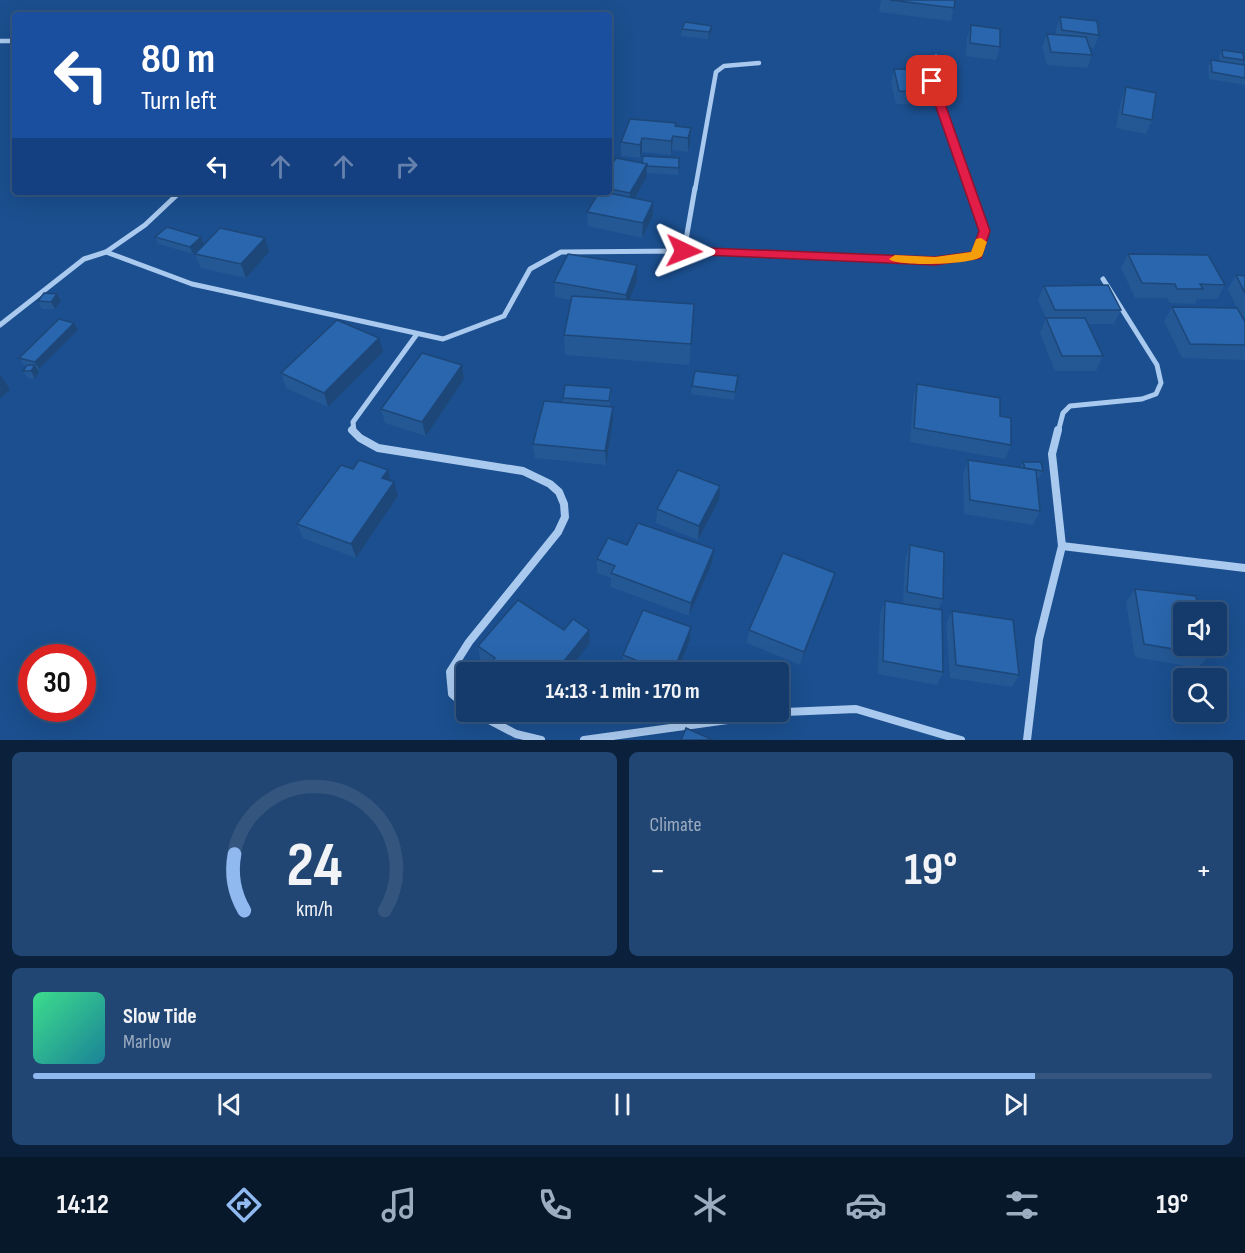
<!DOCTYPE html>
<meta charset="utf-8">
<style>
:root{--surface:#143b6b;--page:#214673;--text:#f1f3f6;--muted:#9dadc1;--line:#33557e;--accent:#90b9f0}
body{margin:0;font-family:"Sofia Sans Condensed",sans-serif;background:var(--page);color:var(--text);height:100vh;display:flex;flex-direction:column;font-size:22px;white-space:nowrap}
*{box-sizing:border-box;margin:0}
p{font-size:20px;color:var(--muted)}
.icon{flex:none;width:33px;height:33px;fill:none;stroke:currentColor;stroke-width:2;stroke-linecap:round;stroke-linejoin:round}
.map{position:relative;height:740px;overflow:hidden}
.panel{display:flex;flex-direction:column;gap:12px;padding:12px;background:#0b203b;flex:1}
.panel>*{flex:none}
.banner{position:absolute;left:12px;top:12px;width:600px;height:183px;border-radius:6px;box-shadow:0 6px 24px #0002,0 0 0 2px var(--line);background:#1a4fa0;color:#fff;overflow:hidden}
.buttons{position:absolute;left:1173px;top:602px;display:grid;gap:12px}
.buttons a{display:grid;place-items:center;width:54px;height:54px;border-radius:6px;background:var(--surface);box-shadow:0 6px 24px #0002,0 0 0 2px var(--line);font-size:30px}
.speed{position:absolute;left:18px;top:644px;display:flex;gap:12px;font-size:30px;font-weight:700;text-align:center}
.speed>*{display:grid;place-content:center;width:78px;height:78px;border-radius:50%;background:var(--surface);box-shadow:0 6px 24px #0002,0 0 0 2px var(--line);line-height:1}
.speed .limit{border:9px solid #d22;background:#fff;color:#111}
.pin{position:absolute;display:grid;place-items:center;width:51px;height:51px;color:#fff;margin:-26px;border-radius:12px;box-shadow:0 3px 9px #0006}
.me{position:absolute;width:66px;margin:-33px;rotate:92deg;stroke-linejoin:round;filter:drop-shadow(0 0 4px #0008)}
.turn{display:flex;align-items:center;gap:21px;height:126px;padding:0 30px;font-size:27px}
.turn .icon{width:78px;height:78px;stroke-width:2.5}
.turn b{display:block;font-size:42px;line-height:51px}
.lanes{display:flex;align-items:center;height:57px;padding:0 30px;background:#0003;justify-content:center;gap:30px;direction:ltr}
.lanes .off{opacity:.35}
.big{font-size:45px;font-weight:700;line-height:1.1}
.panel .widget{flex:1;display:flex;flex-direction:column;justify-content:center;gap:9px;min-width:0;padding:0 21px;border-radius:9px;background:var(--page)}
.panel .dial{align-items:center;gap:0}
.dial svg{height:156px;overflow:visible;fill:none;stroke:var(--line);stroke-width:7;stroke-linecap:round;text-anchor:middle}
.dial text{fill:var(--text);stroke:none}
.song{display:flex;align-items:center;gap:18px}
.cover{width:72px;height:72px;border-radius:9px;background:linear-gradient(135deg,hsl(150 70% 55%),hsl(190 70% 35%))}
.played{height:6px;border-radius:3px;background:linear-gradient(90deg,var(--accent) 85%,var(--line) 85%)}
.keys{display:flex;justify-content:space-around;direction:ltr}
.heat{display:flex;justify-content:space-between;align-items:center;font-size:33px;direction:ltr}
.panel .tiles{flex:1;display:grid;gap:12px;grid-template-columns:1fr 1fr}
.widget:last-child{grid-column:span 2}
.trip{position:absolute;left:456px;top:662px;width:333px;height:60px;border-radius:6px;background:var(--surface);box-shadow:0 6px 24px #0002,0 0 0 2px var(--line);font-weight:700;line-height:60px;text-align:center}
.tab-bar{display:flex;height:96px;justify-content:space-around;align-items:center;background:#08182b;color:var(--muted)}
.tab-bar .icon{width:42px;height:42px}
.tab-bar .current{color:var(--accent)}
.tab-bar b{font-size:27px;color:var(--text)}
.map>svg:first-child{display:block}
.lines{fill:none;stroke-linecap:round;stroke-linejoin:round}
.minor-far2{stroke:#a9c9ee;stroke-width:4.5}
.minor-far1{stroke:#a9c9ee;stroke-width:5}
.minor{stroke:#a9c9ee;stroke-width:8}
.wall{fill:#245895}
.shaded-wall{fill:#1d4779}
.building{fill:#2a66ad;stroke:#1d4779;stroke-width:1.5}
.route{fill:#e11d48;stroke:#92132f;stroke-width:1.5}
.slow{fill:#f59e0b}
</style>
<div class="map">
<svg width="1245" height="740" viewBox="0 0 1245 740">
<rect width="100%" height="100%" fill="#1b4f8f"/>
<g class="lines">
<g class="minor-far2">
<path d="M0 41H15"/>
<path d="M936 57 927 66 970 190"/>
<path d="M695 190 716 72 724 66 759 63"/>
</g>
<g class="minor-far1">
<path d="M684 251 695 188"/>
<path d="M106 252 145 225 180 192"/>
<path d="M0 325 84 259 106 252 192 284 443 339 504 316 530 269 561 252 684 251 935 261 976 255 984 231 969 188"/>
<path d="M354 432 353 422 417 334"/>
<path d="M1058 432 1063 413 1070 406 1142 399 1156 394 1161 383 1157 365 1103 279"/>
</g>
<g class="minor">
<path d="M352 430 360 438 378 448 523 471 550 484 559 492 564 504 565 517 558 532 469 642 450 672 452 694 466 706"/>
<path d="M1062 546 1245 568"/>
<path d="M472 711 516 734 541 740"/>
<path d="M584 740 785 712 856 709 961 740"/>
<path d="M1027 740 1039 639 1062 546 1052 454 1058 430"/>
</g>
</g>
<g class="wall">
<path d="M881 0H955L951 21 879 12Z"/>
<path d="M1060 17 1099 35 1094 48 1090 47 1092 55 1087 68 1047 65 1042 47 1047 34 1056 35V30Z"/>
<path d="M971 25 1000 47 996 60 966 56 967 38Z"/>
<path d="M712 26 711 32 708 39 681 36 682 29Z"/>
<path d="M1222 50 1244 60 1242 64 1245 65V85L1209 79 1208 66 1211 60 1220 61 1219 56Z"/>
<path d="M894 69 930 92 927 105 896 104 891 83Z"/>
<path d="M1126 87 1152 120 1146 134 1116 128 1121 101Z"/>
<path d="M676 126 691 128 690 142 688 152 672 150 671 155 642 152 640 158 621 156V142Z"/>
<path d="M679 158 678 175 646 173V178L635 198 653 202V216L642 238 588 226 587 212 598 192H609V169L642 163Z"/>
<path d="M155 237H201L204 244 193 254 158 244Z"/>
<path d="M269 252 246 278 201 268 195 254Z"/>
<path d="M1128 254 1225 285 1217 299H1197L1195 304 1170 303 1167 298H1135L1121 268Z"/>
<path d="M637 265V280L629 300 694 304 689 365 565 355 564 335 571 300 555 297 554 282Z"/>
<path d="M1236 275 1245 276V317H1242L1245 322V360L1182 358 1164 321 1172 307 1237 308 1228 289Z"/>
<path d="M1044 286 1121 310 1114 324H1088L1103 356 1096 371H1055L1040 333 1046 318 1038 300Z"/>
<path d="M57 294 61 301 55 309H42L38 301Z"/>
<path d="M78 330 39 369H37L39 372 35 379 28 378 23 371 26 366 24 365 19 358Z"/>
<path d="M383 352 328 407 286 388 281 373Z"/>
<path d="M462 365 464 379 426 436 385 423 381 409Z"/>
<path d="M738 376 734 400 691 394 692 386Z"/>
<path d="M917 384 1000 416 1011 445 1005 459 910 442 913 398Z"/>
<path d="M611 388V395L610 407 613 421 606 465 535 458 533 444 563 403V398Z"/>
<path d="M968 460 1020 468 1023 462 1043 471 1039 478H1036L1040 511 1033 525 964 514 963 474Z"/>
<path d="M353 469 388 470 390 481 398 496 356 558 303 538 297 524Z"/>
<path d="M719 500 698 540 656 523 657 509Z"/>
<path d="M627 545 714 549 712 563 689 616 611 587V578L597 573V559Z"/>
<path d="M910 545 943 599 938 610 943 672 937 685 878 674 880 614 885 601 903 604 905 559Z"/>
<path d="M831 587 800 665 747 643 749 630Z"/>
<path d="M1135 589 1209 655 1198 668 1135 657 1126 602Z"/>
<path d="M952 611 1019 675 1012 687 950 678 946 624Z"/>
<path d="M691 627 690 640 677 672H633L623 668V655Z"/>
<path d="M564 630H589L590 643 567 672H484L489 665 480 659 478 646Z"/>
<path d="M525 711H535L531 715Z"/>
</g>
<g class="shaded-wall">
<path d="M712 26 711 32 708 39 709 32Z"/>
<path d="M691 128 690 142 688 152V138Z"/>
<path d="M673 136 672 150 671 155V141Z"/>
<path d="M642 138V152L640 158V145Z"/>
<path d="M647 164 646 178 630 207V193Z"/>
<path d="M653 202V216L642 238 643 223Z"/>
<path d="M201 237 204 244 193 254 190 247Z"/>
<path d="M265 238 269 252 246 278 241 264Z"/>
<path d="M637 265V280L626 309V295Z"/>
<path d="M57 294 61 301 55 309 51 302Z"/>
<path d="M74 323 78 330 39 369 35 362Z"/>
<path d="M379 338 383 352 328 407 324 393Z"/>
<path d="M35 365 39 372 35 379 31 371Z"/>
<path d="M462 365 464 379 426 436 422 422Z"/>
<path d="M1 375 10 390 0 398V376Z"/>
<path d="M613 407V421L606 465 605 451Z"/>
<path d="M388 470 391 484 382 478Z"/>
<path d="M394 482 398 496 356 558 351 544Z"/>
<path d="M720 486 719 500 698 540 699 526Z"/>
<path d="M714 549 712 563 689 616 691 603Z"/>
<path d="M835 573 831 587 800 665 804 652Z"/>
<path d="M691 627 690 640 677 672H673Z"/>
<path d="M589 630 590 643 567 672H555Z"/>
</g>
<g class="building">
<path d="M890 0H955L954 8Z"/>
<path d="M1060 17 1097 21 1099 35 1062 30Z"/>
<path d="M685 22 712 26 709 32 682 29Z"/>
<path d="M971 25 1000 29V47L970 43Z"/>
<path d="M1047 34 1086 37 1092 55 1051 52Z"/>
<path d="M1222 50 1243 53 1244 60 1223 57Z"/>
<path d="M1211 60 1245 65V78L1212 72Z"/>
<path d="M894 69 925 70 930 92 899 91Z"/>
<path d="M1126 87 1156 93 1152 120 1122 114Z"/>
<path d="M630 119 676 123 675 126 691 128 688 138 673 136 671 141 642 138 640 145 621 142Z"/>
<path d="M643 156 679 158V168L647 166V164L642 163Z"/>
<path d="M616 158 647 164 630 193 609 189V169Z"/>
<path d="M599 192H604L653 202 643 223 587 212Z"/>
<path d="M167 227 201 237 190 247 155 237Z"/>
<path d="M220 228 265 238 241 264 195 254Z"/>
<path d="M568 254 637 265 626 295 554 282Z"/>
<path d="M1128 254 1208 255 1225 285 1200 284 1203 289H1177L1175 284 1142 283Z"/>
<path d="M1236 275 1245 276V293Z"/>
<path d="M1108 285 1121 310H1055L1044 286Z"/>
<path d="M44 293 57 294 51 302 38 301Z"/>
<path d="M572 296 694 304 691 344 564 335Z"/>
<path d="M1172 307 1237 308 1245 322V345L1190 344Z"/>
<path d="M1046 318H1085L1103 356H1062Z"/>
<path d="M59 319 74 323 35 362 19 358Z"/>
<path d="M337 320 379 338 324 393 281 373Z"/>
<path d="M422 353 462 365 422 422 381 409Z"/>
<path d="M27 365H35L31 371H23Z"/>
<path d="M695 371 738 376 735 392 692 386Z"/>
<path d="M917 384 1000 398V416L1011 418V445L914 428Z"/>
<path d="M565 385 611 388 609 401 563 398Z"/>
<path d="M544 401 613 407 605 451 533 444Z"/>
<path d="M359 460 388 470 382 478 394 482 351 544 297 524 341 465 353 469Z"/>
<path d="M968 460 1036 470 1040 511 970 500Z"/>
<path d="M1023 462H1041L1043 471 1025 468Z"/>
<path d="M678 470 720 486 699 526 657 509Z"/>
<path d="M638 523 714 549 691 603 611 573 615 566 597 559 608 538 627 545Z"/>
<path d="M910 545 944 552 943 599 907 592Z"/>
<path d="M783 553 835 573 804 652 749 630Z"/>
<path d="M1135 589 1196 596 1199 612H1184V645H1206L1209 655 1144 644Z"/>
<path d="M518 600 564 630 573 619 589 630 555 672H485L484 671 495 658 478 646Z"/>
<path d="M885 601 942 610 943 672 883 661Z"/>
<path d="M643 610 691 627 673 672H666L623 655Z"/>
<path d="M952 611 1013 620 1019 675 956 665Z"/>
<path d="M686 728 713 740H681Z"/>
</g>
<path class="route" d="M932 78 937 81 990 231 981 258 935 265 680 254V248L684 247 935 257 972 252 979 231 927 81Z"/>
<path class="slow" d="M981 238 987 242C985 246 984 253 982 256 974 265 897 267 889 259L895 255 935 257 971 252 976 239Z"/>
</svg>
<div class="buttons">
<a><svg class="icon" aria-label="sound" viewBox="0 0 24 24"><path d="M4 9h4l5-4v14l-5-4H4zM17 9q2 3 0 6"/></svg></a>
<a><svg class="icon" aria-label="search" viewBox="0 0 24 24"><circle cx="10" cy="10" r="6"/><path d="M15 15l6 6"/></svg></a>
</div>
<div class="speed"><div class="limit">30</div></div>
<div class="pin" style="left:932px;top:81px;background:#d93025"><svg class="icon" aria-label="arrive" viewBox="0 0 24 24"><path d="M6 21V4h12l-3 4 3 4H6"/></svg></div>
<svg class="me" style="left:684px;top:251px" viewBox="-20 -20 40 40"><path d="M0-17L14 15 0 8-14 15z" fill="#e11d48" stroke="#fff" stroke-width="4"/></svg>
<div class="trip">14:13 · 1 min · 170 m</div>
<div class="banner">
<div class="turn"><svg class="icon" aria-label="left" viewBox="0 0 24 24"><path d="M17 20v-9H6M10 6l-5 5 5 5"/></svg><div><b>80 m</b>Turn left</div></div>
<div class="lanes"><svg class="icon" aria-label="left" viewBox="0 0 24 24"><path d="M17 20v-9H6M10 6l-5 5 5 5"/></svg><svg class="icon off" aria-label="ahead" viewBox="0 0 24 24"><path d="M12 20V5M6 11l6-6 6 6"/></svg><svg class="icon off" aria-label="ahead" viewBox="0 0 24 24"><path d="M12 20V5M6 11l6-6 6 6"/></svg><svg class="icon off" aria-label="right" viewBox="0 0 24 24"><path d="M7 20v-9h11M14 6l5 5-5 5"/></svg></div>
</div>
</div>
<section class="panel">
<div class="tiles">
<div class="widget dial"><svg viewBox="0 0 100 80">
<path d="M14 69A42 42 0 1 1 86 69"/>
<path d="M14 69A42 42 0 0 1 9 40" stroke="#90b9f0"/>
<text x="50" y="56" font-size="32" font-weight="700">24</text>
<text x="50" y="72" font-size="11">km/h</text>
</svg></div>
<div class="widget"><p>Climate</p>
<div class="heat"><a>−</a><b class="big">19°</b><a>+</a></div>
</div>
<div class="widget">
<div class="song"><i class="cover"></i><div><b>Slow Tide</b><p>Marlow</p></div></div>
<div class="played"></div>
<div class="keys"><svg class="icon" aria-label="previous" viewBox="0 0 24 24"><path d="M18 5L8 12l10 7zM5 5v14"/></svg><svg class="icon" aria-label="pause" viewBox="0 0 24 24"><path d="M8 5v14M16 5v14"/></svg><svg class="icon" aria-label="next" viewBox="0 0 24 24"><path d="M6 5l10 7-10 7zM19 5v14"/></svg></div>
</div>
</div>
</section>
<nav class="tab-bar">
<b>14:12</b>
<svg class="icon current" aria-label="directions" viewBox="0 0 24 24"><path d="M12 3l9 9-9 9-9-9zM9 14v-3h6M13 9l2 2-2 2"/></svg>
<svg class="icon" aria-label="music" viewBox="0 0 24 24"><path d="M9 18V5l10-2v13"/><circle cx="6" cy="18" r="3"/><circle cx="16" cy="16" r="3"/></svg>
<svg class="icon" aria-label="phone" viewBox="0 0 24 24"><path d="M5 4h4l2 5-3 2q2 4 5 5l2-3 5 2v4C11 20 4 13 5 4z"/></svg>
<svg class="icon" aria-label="climate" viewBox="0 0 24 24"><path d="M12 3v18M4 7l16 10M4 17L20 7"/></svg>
<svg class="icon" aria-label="car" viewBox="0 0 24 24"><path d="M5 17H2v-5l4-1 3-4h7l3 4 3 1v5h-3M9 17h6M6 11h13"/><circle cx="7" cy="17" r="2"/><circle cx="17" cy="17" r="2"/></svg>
<svg class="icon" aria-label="filters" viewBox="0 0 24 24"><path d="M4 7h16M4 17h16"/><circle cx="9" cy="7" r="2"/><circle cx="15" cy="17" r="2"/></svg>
<b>19°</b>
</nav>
